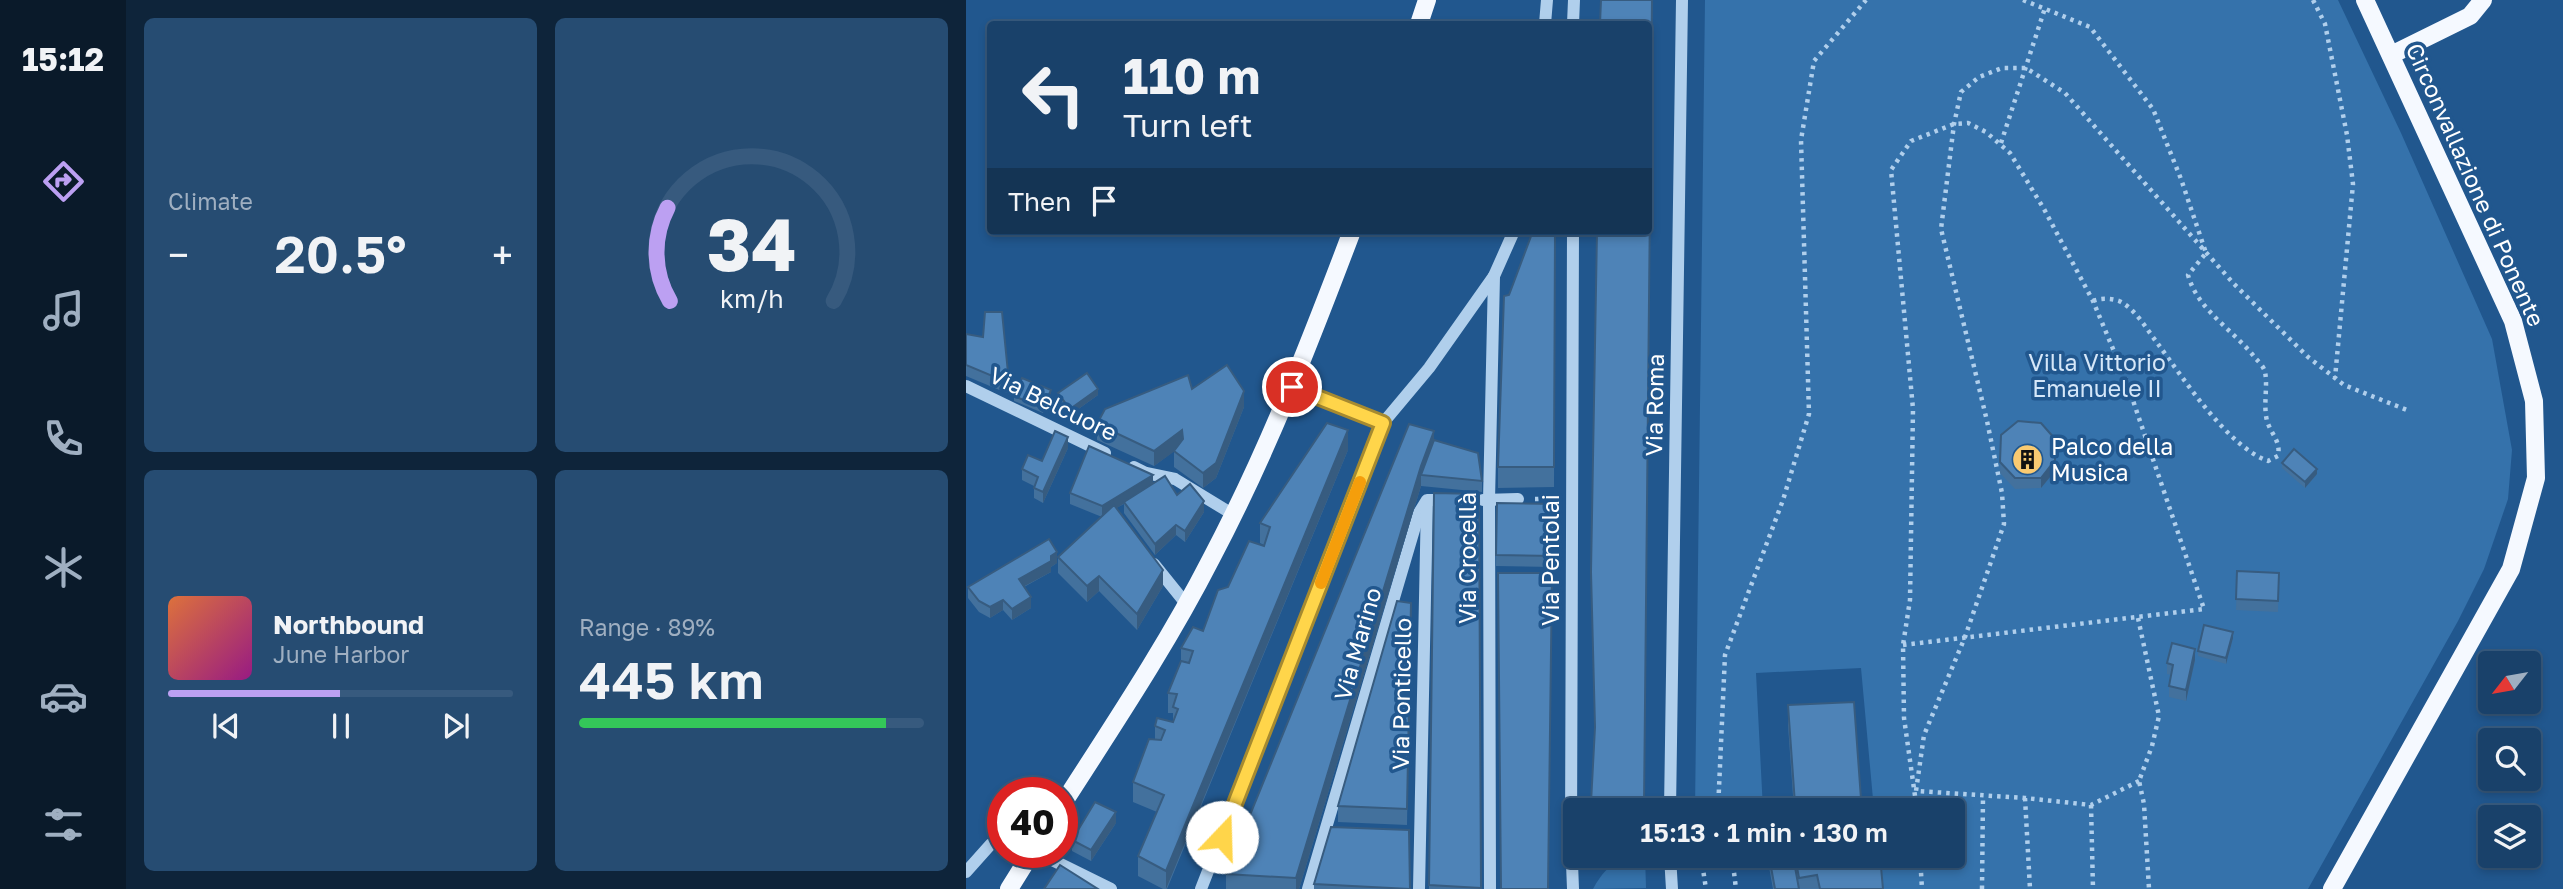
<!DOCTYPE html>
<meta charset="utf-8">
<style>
:root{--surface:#19416a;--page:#264c72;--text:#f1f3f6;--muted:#9fafc1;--line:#375a7e;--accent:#bca0f2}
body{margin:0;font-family:"Golos Text",sans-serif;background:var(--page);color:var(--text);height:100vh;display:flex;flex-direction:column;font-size:26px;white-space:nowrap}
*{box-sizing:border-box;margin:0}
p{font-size:23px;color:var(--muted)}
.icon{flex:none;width:38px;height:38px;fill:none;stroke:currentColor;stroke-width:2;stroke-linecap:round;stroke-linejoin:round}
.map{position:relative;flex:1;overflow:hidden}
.panel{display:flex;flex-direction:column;gap:18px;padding:18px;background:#0e243a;width:840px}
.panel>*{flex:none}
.top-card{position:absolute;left:21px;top:21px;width:665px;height:214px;border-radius:7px;box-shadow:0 4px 10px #0003,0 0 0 2px var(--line);background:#19416a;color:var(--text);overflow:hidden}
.needle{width:46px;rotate:239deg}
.fabs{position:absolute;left:1512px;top:651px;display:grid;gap:14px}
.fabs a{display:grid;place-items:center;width:63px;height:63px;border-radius:7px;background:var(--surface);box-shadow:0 4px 10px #0003,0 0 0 2px var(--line);font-size:35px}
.speed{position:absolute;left:21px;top:777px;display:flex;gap:14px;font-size:35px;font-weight:700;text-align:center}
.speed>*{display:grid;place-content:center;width:91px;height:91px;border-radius:50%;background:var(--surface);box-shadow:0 4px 10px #0003,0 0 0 2px var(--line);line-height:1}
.speed .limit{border:10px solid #d22;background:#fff;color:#111}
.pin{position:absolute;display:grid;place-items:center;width:60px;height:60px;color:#fff;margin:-30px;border:4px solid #fff;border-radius:50%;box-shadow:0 2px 7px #0007}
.me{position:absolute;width:77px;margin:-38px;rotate:21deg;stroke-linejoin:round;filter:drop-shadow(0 0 5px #0008)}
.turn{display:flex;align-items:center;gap:24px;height:147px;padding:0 21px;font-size:32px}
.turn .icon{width:91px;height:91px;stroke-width:2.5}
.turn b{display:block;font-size:49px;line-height:60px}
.then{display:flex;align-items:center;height:66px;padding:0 21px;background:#0003;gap:14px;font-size:26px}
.big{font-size:52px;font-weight:600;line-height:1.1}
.panel .widget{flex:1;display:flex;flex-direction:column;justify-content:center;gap:10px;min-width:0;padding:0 24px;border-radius:10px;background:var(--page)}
.panel .dial{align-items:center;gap:0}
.dial svg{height:182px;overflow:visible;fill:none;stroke:var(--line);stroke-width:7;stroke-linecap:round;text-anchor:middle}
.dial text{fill:var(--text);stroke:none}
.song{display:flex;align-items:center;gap:21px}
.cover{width:84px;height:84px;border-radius:10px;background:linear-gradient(135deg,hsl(20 70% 55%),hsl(310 70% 35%))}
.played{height:7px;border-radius:4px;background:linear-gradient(90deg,var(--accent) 50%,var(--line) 50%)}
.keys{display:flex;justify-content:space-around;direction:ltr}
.heat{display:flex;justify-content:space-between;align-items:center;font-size:38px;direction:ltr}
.charge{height:10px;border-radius:5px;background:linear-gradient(90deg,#34c759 89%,var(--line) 0)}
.panel .tiles{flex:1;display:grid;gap:18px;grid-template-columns:repeat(2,1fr)}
.trip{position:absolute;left:597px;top:798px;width:402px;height:70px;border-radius:7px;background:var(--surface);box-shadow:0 4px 10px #0003,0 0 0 2px var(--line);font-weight:600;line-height:70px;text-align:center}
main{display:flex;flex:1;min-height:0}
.dock{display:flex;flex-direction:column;width:126px;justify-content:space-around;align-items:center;background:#0a1a2a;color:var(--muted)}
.dock .icon{width:49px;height:49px}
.dock .active{color:var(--accent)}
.dock b{font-size:32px;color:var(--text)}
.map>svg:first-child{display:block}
.green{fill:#3572ab}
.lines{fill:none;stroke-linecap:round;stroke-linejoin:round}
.path{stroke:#b0cfec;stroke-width:4.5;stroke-dasharray:3.5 5;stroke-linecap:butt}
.minor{stroke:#b0cfec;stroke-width:12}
.major{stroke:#f5f9ff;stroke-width:18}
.wall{fill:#43719d}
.shaded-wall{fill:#375c80}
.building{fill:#4e83b7;stroke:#375c80;stroke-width:2}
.route-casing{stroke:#a68a30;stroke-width:18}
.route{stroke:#ffd54a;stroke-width:12}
.slow{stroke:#f59e0b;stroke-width:12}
.labels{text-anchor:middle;stroke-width:7;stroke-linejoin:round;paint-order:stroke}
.street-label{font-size:23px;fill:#fff;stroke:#21578e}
.park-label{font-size:23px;fill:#d5e7f9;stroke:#21578e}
.poi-label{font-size:23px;fill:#fff;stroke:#21578e;text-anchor:start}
</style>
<main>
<nav class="dock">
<b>15:12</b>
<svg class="icon active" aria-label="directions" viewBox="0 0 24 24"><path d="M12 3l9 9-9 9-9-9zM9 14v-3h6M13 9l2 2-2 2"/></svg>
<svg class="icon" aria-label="music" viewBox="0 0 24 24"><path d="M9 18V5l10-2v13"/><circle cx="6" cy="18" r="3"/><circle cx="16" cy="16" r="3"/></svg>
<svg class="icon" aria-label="phone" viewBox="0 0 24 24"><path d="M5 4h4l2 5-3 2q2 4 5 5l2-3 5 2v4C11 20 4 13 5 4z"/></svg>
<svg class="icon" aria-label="climate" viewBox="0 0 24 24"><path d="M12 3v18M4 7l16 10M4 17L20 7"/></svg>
<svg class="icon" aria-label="car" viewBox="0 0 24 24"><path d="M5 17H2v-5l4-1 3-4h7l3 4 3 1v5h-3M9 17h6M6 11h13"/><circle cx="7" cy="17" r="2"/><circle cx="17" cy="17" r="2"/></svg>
<svg class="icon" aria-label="filters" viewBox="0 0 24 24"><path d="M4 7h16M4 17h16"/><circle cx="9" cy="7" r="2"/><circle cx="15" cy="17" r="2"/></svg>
</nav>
<section class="panel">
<div class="tiles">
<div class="widget"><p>Climate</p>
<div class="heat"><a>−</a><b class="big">20.5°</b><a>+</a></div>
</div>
<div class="widget dial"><svg viewBox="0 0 100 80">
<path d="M14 69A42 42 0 1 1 86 69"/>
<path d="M14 69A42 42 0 0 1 13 28" stroke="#bca0f2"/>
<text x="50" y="56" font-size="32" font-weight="700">34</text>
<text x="50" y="72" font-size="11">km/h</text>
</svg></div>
<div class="widget">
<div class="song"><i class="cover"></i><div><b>Northbound</b><p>June Harbor</p></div></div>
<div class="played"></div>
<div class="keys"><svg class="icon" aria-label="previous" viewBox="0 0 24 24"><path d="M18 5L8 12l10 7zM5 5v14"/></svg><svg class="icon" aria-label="pause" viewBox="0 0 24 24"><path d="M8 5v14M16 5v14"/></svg><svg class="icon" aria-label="next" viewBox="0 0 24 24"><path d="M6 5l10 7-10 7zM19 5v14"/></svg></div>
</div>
<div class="widget"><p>Range · 89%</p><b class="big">445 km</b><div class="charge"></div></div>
</div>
</section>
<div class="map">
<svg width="1597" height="889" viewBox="0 0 1597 889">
<rect width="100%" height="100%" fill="#21578e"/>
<g class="green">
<path d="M739 0H1372L1435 133 1526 339 1546 450 1542 499 1518 569 1492 621 1342 889H915L912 856H987V810H908L895 668 790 673 797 810H729Z"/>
<path d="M659 856H679L680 888 627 889C635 874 644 864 659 856Z"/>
</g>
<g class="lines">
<g class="path">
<path d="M1057 0 1124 27 1187 109 1215 179 1240 253 1222 275C1232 311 1268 330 1290 359 1293 362 1298 367 1299 372 1302 386 1297 405 1301 421 1305 434 1315 441 1312 456L1302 461C1261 446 1218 379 1192 344 1181 330 1170 309 1153 301 1144 298 1134 298 1127 301"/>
<path d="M1347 0 1359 24 1381 135 1387 184 1369 378"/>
<path d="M1035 143 1079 8"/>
<path d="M569 499H588"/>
<path d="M1172 618 1193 716 1186 746 1173 781 1178 804 1183 889"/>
<path d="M937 645 1238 609 1160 380 1127 301 1078 209 1044 153 1020 132 1002 123 988 124 945 141 925 170 947 409 944 600 937 645 938 718 951 810"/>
<path d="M1173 781 1125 805 1059 798 950 791 958 735 999 637 1038 524 1036 493 1021 421 975 229 988 124 995 92 1013 77 1036 68H1060L1099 93 1268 284 1342 357 1378 385 1441 410"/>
<path d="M1059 798 1064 889"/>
<path d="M1125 805 1127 889"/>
<path d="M752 810 759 655 817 500 843 414 835 140 848 61 900 0"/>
<path d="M735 856 740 889"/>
<path d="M766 856 770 889"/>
<path d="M954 856 956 889"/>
<path d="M1016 889 1017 796"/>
</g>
<g class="minor">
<path d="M579 24 581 0"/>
<path d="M607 24 608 0"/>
<path d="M607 231 605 837 607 889"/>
<path d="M0 386 139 453"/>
<path d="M326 387 417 423"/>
<path d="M168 467 180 473 209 479 268 515"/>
<path d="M517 500 552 499"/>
<path d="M188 564 221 605"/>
<path d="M704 810 716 0"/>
<path d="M70 852 145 889"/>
<path d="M704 856 706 889"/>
<path d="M0 872 25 844 37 841"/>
<path d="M235 889 417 423 463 368 528 276"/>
<path d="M342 889 453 513 461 500H481"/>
<path d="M453 889 461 501"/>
<path d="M524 889 523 500 528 276 548 231"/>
</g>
<g class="major">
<path d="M453 24 461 0"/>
<path d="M1425 55 1504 16 1517 0"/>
<path d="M96 805C148 724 201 645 245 559 301 453 344 342 386 231"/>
<path d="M43 889 66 852"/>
<path d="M1366 889 1545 569 1570 478 1568 401 1547 321 1399 0"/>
</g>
</g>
<g class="wall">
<path d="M686 0 678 810H625L628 735Z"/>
<path d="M589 231 588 487 532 488V467Z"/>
<path d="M0 334 43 383V394L0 376Z"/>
<path d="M226 389 278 407 250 478 237 488 208 467V451L188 466 131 440V424Z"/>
<path d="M92 393 132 395 104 415 92 399Z"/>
<path d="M85 395 77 413 48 401V396Z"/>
<path d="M1035 435 1089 471 1075 488 1049 489 1034 473Z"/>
<path d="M468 440 516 481V492L455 486 333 889H260V874Z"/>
<path d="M102 448 77 503 68 498V486L56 480V469L76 461Z"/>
<path d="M382 450 201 889H197L172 876V856L191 812 167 802V782L189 740V726L207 722V713H202V693L215 662V648L237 631 262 587 298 546V545L294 543V523Z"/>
<path d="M1316 463 1351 474 1339 488 1316 468Z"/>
<path d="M187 484 211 495 238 512 219 542 210 535 189 555 158 513V504L150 508 197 586 171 630 133 591 121 602 92 573V557L136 517 104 504V493Z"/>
<path d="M468 493 513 494 515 889H463Z"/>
<path d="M531 503 588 504V567L530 566Z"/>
<path d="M91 563 85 567V572L58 587 65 608 46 620 37 610 24 618 13 612 2 598V587Z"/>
<path d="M1271 571 1313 573 1312 612 1270 610Z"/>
<path d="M445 603 441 825 372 822V806Z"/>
<path d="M1267 638 1260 664 1232 656V651Z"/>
<path d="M1229 660 1220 701 1203 697V686L1205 675 1201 674V663Z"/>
<path d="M822 705 895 799 910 810H828L822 725Z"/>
<path d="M150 823 125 861 106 851V840Z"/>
<path d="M801 856H914L917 889H807Z"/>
<path d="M348 884 444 889H348Z"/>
</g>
<g class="shaded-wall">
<path d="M132 389V395L104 415V409Z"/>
<path d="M85 390V395L77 413V408Z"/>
<path d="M278 391V407L250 478 237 488V473Z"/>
<path d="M216 430V446L188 466V451Z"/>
<path d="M382 430V450L200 889V871Z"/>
<path d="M468 431V451L455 475V486L333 889H330V878L455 466Z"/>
<path d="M102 437V448L77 503V492Z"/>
<path d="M1089 460V471L1075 488V478Z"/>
<path d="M1351 469V474L1339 488V482Z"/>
<path d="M187 475V486L136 517V506Z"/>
<path d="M238 501V512L219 542V531Z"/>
<path d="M210 525V535L189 555V544Z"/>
<path d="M91 552V563L85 567V572L53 589V579Z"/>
<path d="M197 570V586L171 630V614Z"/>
<path d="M133 576V591L121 602V586Z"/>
<path d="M65 597V608L46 620V609Z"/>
<path d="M37 600V610L24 618V607Z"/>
<path d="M1267 632V638L1260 664V658Z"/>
<path d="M1229 649V660L1220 701V690Z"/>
<path d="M150 812V823L125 861V850Z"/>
</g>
<g class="building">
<path d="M635 0H686L678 805 625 803 629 727 625 572 631 231H682V24H634Z"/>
<path d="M567 231H589L588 467H532L538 296 543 295Z"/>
<path d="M19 312H36L43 383 0 365V334L17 337Z"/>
<path d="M261 365 278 391 250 463 237 473 208 451 217 439 216 430 188 451 131 424 139 409 222 375 226 389Z"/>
<path d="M121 373 132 389 104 409 92 393Z"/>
<path d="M56 378 85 390 77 408 48 396Z"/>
<path d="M1052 421 1075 423 1089 439V460L1075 478H1049L1034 462 1035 435Z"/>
<path d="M361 423 382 430 200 871 172 856 198 795 167 782 183 739 195 740 199 730 189 726 191 718 207 722 212 709 207 707 211 694 202 693 215 661 223 663 227 651 215 648 227 627 237 631 252 590 262 587 283 541 298 546 304 527 294 523Z"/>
<path d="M443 424 468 431 455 466 330 878 260 874Z"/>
<path d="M89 431 102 437 77 492 68 488 72 477 56 469 62 455 76 461Z"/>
<path d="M468 440 512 453 516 481 455 475Z"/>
<path d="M123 446 187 475 136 506 104 493Z"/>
<path d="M1328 449 1351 469 1339 482 1316 463Z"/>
<path d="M199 476 211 495 224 484 238 501 219 531 210 525 189 544 158 502Z"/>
<path d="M468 493 513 494 515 888 463 885Z"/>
<path d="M531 503 588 504V556L530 555Z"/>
<path d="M148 505 197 570 171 614 133 576 121 586 92 557Z"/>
<path d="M83 539 91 552 85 556V561L53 579 65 597 46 609 37 600 24 607 13 601 2 587Z"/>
<path d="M1271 571 1313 573 1312 601 1270 599Z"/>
<path d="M532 573H586L582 889H535Z"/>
<path d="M431 601 445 603 441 809 372 806Z"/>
<path d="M1238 625 1267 632 1260 658 1232 651Z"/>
<path d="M1206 643 1229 649 1220 690 1203 686 1207 665 1201 663Z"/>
<path d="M888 702 895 799 908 798 910 810H841L840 802 829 804 822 705Z"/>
<path d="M129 802 150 812 125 850 106 840Z"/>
<path d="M365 827 443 830 444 889 348 884Z"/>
<path d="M803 856H827L833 889H809Z"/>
<path d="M829 856H914L917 889H854L851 875 833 878Z"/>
<path d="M94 865 132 889H78Z"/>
</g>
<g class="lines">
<defs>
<path id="route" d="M256 837 417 423 326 387"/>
</defs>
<use href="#route" class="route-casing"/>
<use href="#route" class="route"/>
<path class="slow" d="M355 583 394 482"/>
</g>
<defs>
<symbol id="building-disc" viewBox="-11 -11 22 22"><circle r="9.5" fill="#f9ca71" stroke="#21578e"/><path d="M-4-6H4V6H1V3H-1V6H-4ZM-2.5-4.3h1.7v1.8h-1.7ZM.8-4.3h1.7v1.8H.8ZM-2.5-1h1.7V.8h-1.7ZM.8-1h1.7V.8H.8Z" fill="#111"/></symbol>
</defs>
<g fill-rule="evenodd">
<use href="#building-disc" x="1044" y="442" width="35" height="35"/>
</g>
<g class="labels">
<g class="street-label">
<text transform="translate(1509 185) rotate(66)" y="8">Circonvallazione di Ponente</text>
<text transform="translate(87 404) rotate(26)" y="8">Via Belcuore</text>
<text transform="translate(689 405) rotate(-89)" y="8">Via Roma</text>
<text transform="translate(502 558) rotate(-90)" y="8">Via Crocellà</text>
<text transform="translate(585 560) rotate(-90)" y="8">Via Pentolai</text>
<text transform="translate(392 644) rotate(-74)" y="8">Via Marino</text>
<text transform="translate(436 694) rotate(-89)" y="8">Via Ponticello</text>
</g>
<g class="park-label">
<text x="1131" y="371">Villa Vittorio<tspan x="1131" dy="26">Emanuele II</tspan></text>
</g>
<g class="poi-label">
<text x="1085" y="455">Palco della<tspan x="1085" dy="26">Musica</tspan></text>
</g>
</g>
</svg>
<div class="fabs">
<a><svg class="needle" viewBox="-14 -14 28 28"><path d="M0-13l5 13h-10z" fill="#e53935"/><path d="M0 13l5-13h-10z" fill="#9fafc1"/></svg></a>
<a><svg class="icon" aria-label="search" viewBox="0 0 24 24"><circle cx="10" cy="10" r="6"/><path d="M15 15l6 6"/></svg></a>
<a><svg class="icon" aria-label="layers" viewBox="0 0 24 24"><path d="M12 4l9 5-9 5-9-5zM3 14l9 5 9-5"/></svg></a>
</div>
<div class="speed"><div class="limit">40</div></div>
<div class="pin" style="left:326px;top:387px;background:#d93025"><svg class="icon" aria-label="arrive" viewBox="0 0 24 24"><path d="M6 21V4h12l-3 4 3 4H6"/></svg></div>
<svg class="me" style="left:256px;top:837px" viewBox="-20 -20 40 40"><circle r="19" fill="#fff"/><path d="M0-13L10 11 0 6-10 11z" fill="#ffd54a"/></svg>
<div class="trip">15:13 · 1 min · 130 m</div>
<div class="top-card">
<div class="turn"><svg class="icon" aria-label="left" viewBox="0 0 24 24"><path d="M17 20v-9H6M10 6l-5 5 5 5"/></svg><div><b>110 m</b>Turn left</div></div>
<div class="then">Then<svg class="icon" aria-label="arrive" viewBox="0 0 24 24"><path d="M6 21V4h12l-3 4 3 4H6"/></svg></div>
</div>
</div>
</main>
